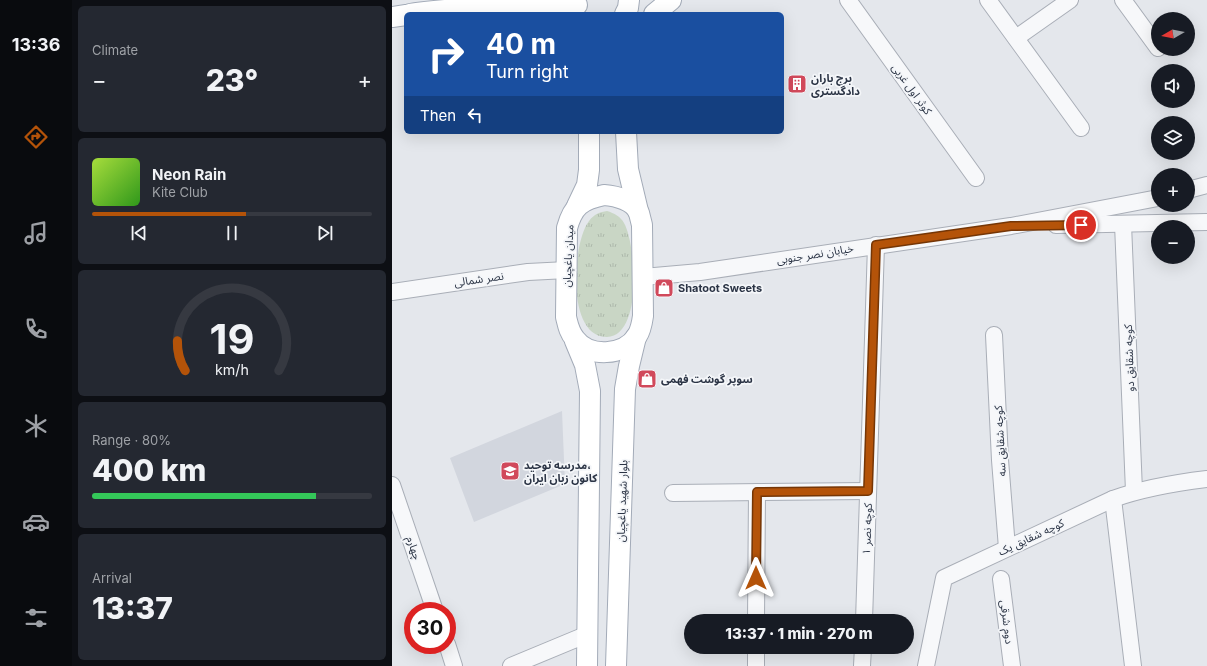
<!DOCTYPE html>
<meta charset="utf-8">
<style>
:root{--surface:#171b24;--page:#242831;--text:#f1f3f6;--muted:#9ea1a6;--line:#363941;--accent:#b45309}
body{margin:0;font-family:Inter,"Noto Sans Arabic",sans-serif;background:var(--page);color:var(--text);height:100vh;display:flex;flex-direction:column;font-size:15px;white-space:nowrap}
*{box-sizing:border-box;margin:0}
p{font-size:13px;color:var(--muted)}
.icon{flex:none;width:22px;height:22px;fill:none;stroke:currentColor;stroke-width:2;stroke-linecap:round;stroke-linejoin:round}
.map{position:relative;flex:1;overflow:hidden}
.sheet{display:flex;flex-direction:column;gap:6px;padding:6px;background:#0d0f14;width:320px}
.sheet>*{flex:none}
.top-card{position:absolute;left:12px;top:12px;width:380px;height:122px;border-radius:6px;box-shadow:0 4px 16px #0002;background:#1a4fa0;color:#fff;overflow:hidden}
.needle{width:26px;rotate:261deg}
.tools{position:absolute;left:759px;top:12px;display:grid;gap:8px}
.tools a{display:grid;place-items:center;width:44px;height:44px;border-radius:50%;background:var(--surface);box-shadow:0 4px 16px #0002;font-size:20px}
.speed{position:absolute;left:12px;top:602px;display:flex;gap:8px;font-size:20px;font-weight:700;text-align:center}
.speed>*{display:grid;place-content:center;width:52px;height:52px;border-radius:50%;background:var(--surface);box-shadow:0 4px 16px #0002;line-height:1}
.speed .limit{border:6px solid #d22;background:#fff;color:#111}
.pin{position:absolute;display:grid;place-items:center;width:34px;height:34px;color:#fff;margin:-17px;border:2px solid #fff;border-radius:50%;box-shadow:0 1px 4px #0007}
.me{position:absolute;width:44px;margin:-22px;rotate:0deg;stroke-linejoin:round;filter:drop-shadow(0 0 3px #0008)}
.turn{display:flex;align-items:center;gap:14px;height:84px;padding:0 16px;font-size:18px}
.turn .icon{width:52px;height:52px;stroke-width:2.5}
.turn b{display:block;font-size:28px;line-height:34px}
.then{display:flex;align-items:center;height:38px;padding:0 16px;background:#0003;gap:8px;font-size:15px}
.big{font-size:30px;font-weight:800;line-height:1.1}
.sheet .tile{flex:1;display:flex;flex-direction:column;justify-content:center;gap:6px;min-width:0;padding:0 14px;border-radius:6px;background:var(--page)}
.sheet .dial{align-items:center;gap:0}
.dial svg{height:104px;overflow:visible;fill:none;stroke:var(--line);stroke-width:7;stroke-linecap:round;text-anchor:middle}
.dial text{fill:var(--text);stroke:none}
.song{display:flex;align-items:center;gap:12px}
.cover{width:48px;height:48px;border-radius:6px;background:linear-gradient(135deg,hsl(80 70% 55%),hsl(110 70% 35%))}
.played{height:4px;border-radius:2px;background:linear-gradient(90deg,var(--accent) 55%,var(--line) 55%)}
.keys{display:flex;justify-content:space-around;direction:ltr}
.heat{display:flex;justify-content:space-between;align-items:center;font-size:22px;direction:ltr}
.charge{height:6px;border-radius:3px;background:linear-gradient(90deg,#34c759 80%,var(--line) 0)}
.trip{position:absolute;left:292px;top:614px;width:230px;height:40px;border-radius:20px;background:var(--surface);box-shadow:0 4px 16px #0002;font-weight:800;line-height:40px;text-align:center}
main{display:flex;flex:1;min-height:0}
.tabs{display:flex;flex-direction:column;width:72px;justify-content:space-around;align-items:center;background:#090b0e;color:var(--muted)}
.tabs .icon{width:28px;height:28px}
.tabs .active{color:var(--accent)}
.tabs b{font-size:18px;color:var(--text)}
.map>svg:first-child{display:block}
.built{fill:#d2d6de}
.grass{fill:url(#grass-tufts)}
.lines{fill:none;stroke-linecap:round;stroke-linejoin:round}
.minor-casing{stroke:#a9aeb7;stroke-width:18}
.major-casing{stroke:#a3abb8;stroke-width:22}
.minor{stroke:#f7f8fa;stroke-width:16}
.major{stroke:#fff;stroke-width:20}
.route-casing{stroke:#753606;stroke-width:10}
.route{stroke:#b45309;stroke-width:7}
.labels{text-anchor:middle;stroke-width:3.5;stroke-linejoin:round;paint-order:stroke}
.poi-label{font-size:11px;font-weight:bold;fill:#2b3445;stroke:#f4f6f9;text-anchor:start}
.street-label{font-size:11px;fill:#2b3445;stroke:#f4f6f9}
</style>
<main>
<nav class="tabs">
<b>13:36</b>
<svg class="icon active" aria-label="directions" viewBox="0 0 24 24"><path d="M12 3l9 9-9 9-9-9zM9 14v-3h6M13 9l2 2-2 2"/></svg>
<svg class="icon" aria-label="music" viewBox="0 0 24 24"><path d="M9 18V5l10-2v13"/><circle cx="6" cy="18" r="3"/><circle cx="16" cy="16" r="3"/></svg>
<svg class="icon" aria-label="phone" viewBox="0 0 24 24"><path d="M5 4h4l2 5-3 2q2 4 5 5l2-3 5 2v4C11 20 4 13 5 4z"/></svg>
<svg class="icon" aria-label="climate" viewBox="0 0 24 24"><path d="M12 3v18M4 7l16 10M4 17L20 7"/></svg>
<svg class="icon" aria-label="car" viewBox="0 0 24 24"><path d="M5 17H2v-5l4-1 3-4h7l3 4 3 1v5h-3M9 17h6M6 11h13"/><circle cx="7" cy="17" r="2"/><circle cx="17" cy="17" r="2"/></svg>
<svg class="icon" aria-label="filters" viewBox="0 0 24 24"><path d="M4 7h16M4 17h16"/><circle cx="9" cy="7" r="2"/><circle cx="15" cy="17" r="2"/></svg>
</nav>
<section class="sheet">
<div class="tile"><p>Climate</p>
<div class="heat"><a>−</a><b class="big">23°</b><a>+</a></div>
</div>
<div class="tile">
<div class="song"><i class="cover"></i><div><b>Neon Rain</b><p>Kite Club</p></div></div>
<div class="played"></div>
<div class="keys"><svg class="icon" aria-label="previous" viewBox="0 0 24 24"><path d="M18 5L8 12l10 7zM5 5v14"/></svg><svg class="icon" aria-label="pause" viewBox="0 0 24 24"><path d="M8 5v14M16 5v14"/></svg><svg class="icon" aria-label="next" viewBox="0 0 24 24"><path d="M6 5l10 7-10 7zM19 5v14"/></svg></div>
</div>
<div class="tile dial"><svg viewBox="0 0 100 80">
<path d="M14 69A42 42 0 1 1 86 69"/>
<path d="M14 69A42 42 0 0 1 8 46" stroke="#b45309"/>
<text x="50" y="56" font-size="32" font-weight="700">19</text>
<text x="50" y="72" font-size="11">km/h</text>
</svg></div>
<div class="tile"><p>Range · 80%</p><b class="big">400 km</b><div class="charge"></div></div>
<div class="tile"><p>Arrival</p><b class="big">13:37</b></div>
</section>
<div class="map">
<svg width="815" height="666" viewBox="0 0 815 666">
<defs>
<pattern id="grass-tufts" width="24" height="20" patternUnits="userSpaceOnUse"><rect width="24" height="20" fill="#c9d6c5"/><path d="M3 7l-1-3M5 7V3M7 7l1-3M15 17l-1-3M17 17v-4M19 17l1-3" fill="none" stroke="#adb8ab"/></pattern>
</defs>
<rect width="100%" height="100%" fill="#e4e7ec"/>
<path class="built" d="M170 411 173 484 82 522 58 458Z"/>
<path class="grass" d="M215 211C222 213 229 217 232 223 244 244 251 336 215 337 174 338 180 243 197 221 202 214 208 212 215 211Z"/>
<g class="lines">
<defs>
<g id="minor">
<path d="M456 0 584 178"/>
<path d="M596 0 689 128"/>
<path d="M731 0 766 48"/>
<path d="M624 38 678 0"/>
<path d="M796 190 815 185"/>
<path d="M731 224 742 491"/>
<path d="M664 225 815 222"/>
<path d="M251 277 308 272 619 226 766 198"/>
<path d="M0 292 136 272 175 270"/>
<path d="M602 335 608 460 615 548"/>
<path d="M0 485 43 611"/>
<path d="M281 493 476 491"/>
<path d="M721 499 741 666"/>
<path d="M609 579 620 666"/>
<path d="M364 621 365 492"/>
<path d="M472 621 484 245"/>
<path d="M55 644 62 666"/>
<path d="M119 666 196 634"/>
<path d="M364 666V647"/>
<path d="M470 666 471 647"/>
<path d="M534 666 552 578 721 499C752 488 782 483 815 479"/>
</g>
<g id="major">
<path d="M116 5H185"/>
<path d="M18 14C56 8 94 9 130 0"/>
<path d="M233 14 236 8 237 0"/>
<path d="M262 14 279 0"/>
<path d="M0 17 14 15"/>
<path d="M234 132 236 169 246 211"/>
<path d="M212 195C224 196 242 200 247 213 248 217 249 221 250 225L251 316C250 323 249 330 245 336 232 356 197 358 183 339 177 332 176 325 174 317L175 228C181 206 189 200 212 195Z"/>
<path d="M185 206 195 185 197 170V132"/>
<path d="M183 341 193 365 198 391 195 666"/>
<path d="M224 666 233 389 237 366 244 337"/>
</g>
</defs>
<use href="#minor" class="minor-casing"/>
<use href="#major" class="major-casing"/>
<use href="#minor" class="minor"/>
<use href="#major" class="major"/>
</g>
<g class="lines">
<defs>
<path id="route" d="M364 578 365 492 476 491 484 245 619 226 689 225"/>
</defs>
<use href="#route" class="route-casing"/>
<use href="#route" class="route"/>
</g>
<defs>
<symbol id="building-square" viewBox="-11 -11 22 22"><rect x="-9" y="-9" width="18" height="18" rx="4" fill="#d1495b" stroke="#f4f6f9"/><path d="M-4-6H4V6H1V3H-1V6H-4ZM-2.5-4.3h1.7v1.8h-1.7ZM.8-4.3h1.7v1.8H.8ZM-2.5-1h1.7V.8h-1.7ZM.8-1h1.7V.8H.8Z" fill="#fff"/></symbol>
<symbol id="shop-square" viewBox="-11 -11 22 22"><rect x="-9" y="-9" width="18" height="18" rx="4" fill="#d1495b" stroke="#f4f6f9"/><path d="M-5-2.5h2.3a2.7 3.5 0 0 1 5.4 0H5L5.5 6h-11ZM-1.5-2.5h3a1.5 2.3 0 0 0-3 0Z" fill="#fff"/></symbol>
<symbol id="school-square" viewBox="-11 -11 22 22"><rect x="-9" y="-9" width="18" height="18" rx="4" fill="#d1495b" stroke="#f4f6f9"/><path d="M0-5L7-2L0 1L-7-2ZM-4 1L0 2.5L4 1V4Q0 6-4 4Z" fill="#fff"/></symbol>
</defs>
<g fill-rule="evenodd">
<use href="#building-square" x="394" y="73" width="22" height="22"/>
<use href="#shop-square" x="261" y="277" width="22" height="22"/>
<use href="#shop-square" x="244" y="368" width="22" height="22"/>
<use href="#school-square" x="107" y="460" width="22" height="22"/>
</g>
<g class="labels">
<g class="poi-label">
<text x="419" y="82">برج باران<tspan x="419" dy="13">دادگستری</tspan></text>
<text x="286" y="292">Shatoot Sweets</text>
<text x="269" y="383">سوپر گوشت فهمی</text>
<text x="132" y="469">مدرسه توحید،<tspan x="132" dy="13">کانون زبان ایران</tspan></text>
</g>
<g class="street-label">
<text transform="translate(520 89) rotate(54)" y="4">کوثر اول غربی</text>
<text transform="translate(423 254) rotate(-9)" y="4">خیابان نصر جنوبی</text>
<text transform="translate(176 256) rotate(-87)" y="4">میدان یاغچیان</text>
<text transform="translate(87 279) rotate(-8)" y="4">نصر شمالی</text>
<text transform="translate(737 358) rotate(-92)" y="4">کوچه شقایق دو</text>
<text transform="translate(608 441) rotate(-93)" y="4">کوچه شقایق سه</text>
<text transform="translate(230 501) rotate(-88)" y="4">بلوار شهید یاغچیان</text>
<text transform="translate(475 529) rotate(-88)" y="4">کوچه نصر ۱</text>
<text transform="translate(639 537) rotate(-25)" y="4">کوچه شقایق یک</text>
<text transform="translate(22 548) rotate(71)" y="4">چهارم</text>
<text transform="translate(615 622) rotate(83)" y="4">دوم شرقی</text>
</g>
</g>
</svg>
<div class="tools">
<a><svg class="needle" viewBox="-14 -14 28 28"><path d="M0-13l5 13h-10z" fill="#e53935"/><path d="M0 13l5-13h-10z" fill="#9ea1a6"/></svg></a>
<a><svg class="icon" aria-label="sound" viewBox="0 0 24 24"><path d="M4 9h4l5-4v14l-5-4H4zM17 9q2 3 0 6"/></svg></a>
<a><svg class="icon" aria-label="layers" viewBox="0 0 24 24"><path d="M12 4l9 5-9 5-9-5zM3 14l9 5 9-5"/></svg></a>
<a>+</a>
<a>−</a>
</div>
<div class="speed"><div class="limit">30</div></div>
<div class="pin" style="left:689px;top:225px;background:#d93025"><svg class="icon" aria-label="arrive" viewBox="0 0 24 24"><path d="M6 21V4h12l-3 4 3 4H6"/></svg></div>
<svg class="me" style="left:364px;top:578px" viewBox="-20 -20 40 40"><path d="M0-17L14 15 0 8-14 15z" fill="#b45309" stroke="#fff" stroke-width="4"/></svg>
<div class="trip">13:37 · 1 min · 270 m</div>
<div class="top-card">
<div class="turn"><svg class="icon" aria-label="right" viewBox="0 0 24 24"><path d="M7 20v-9h11M14 6l5 5-5 5"/></svg><div><b>40 m</b>Turn right</div></div>
<div class="then">Then<svg class="icon" aria-label="left" viewBox="0 0 24 24"><path d="M17 20v-9H6M10 6l-5 5 5 5"/></svg></div>
</div>
</div>
</main>
